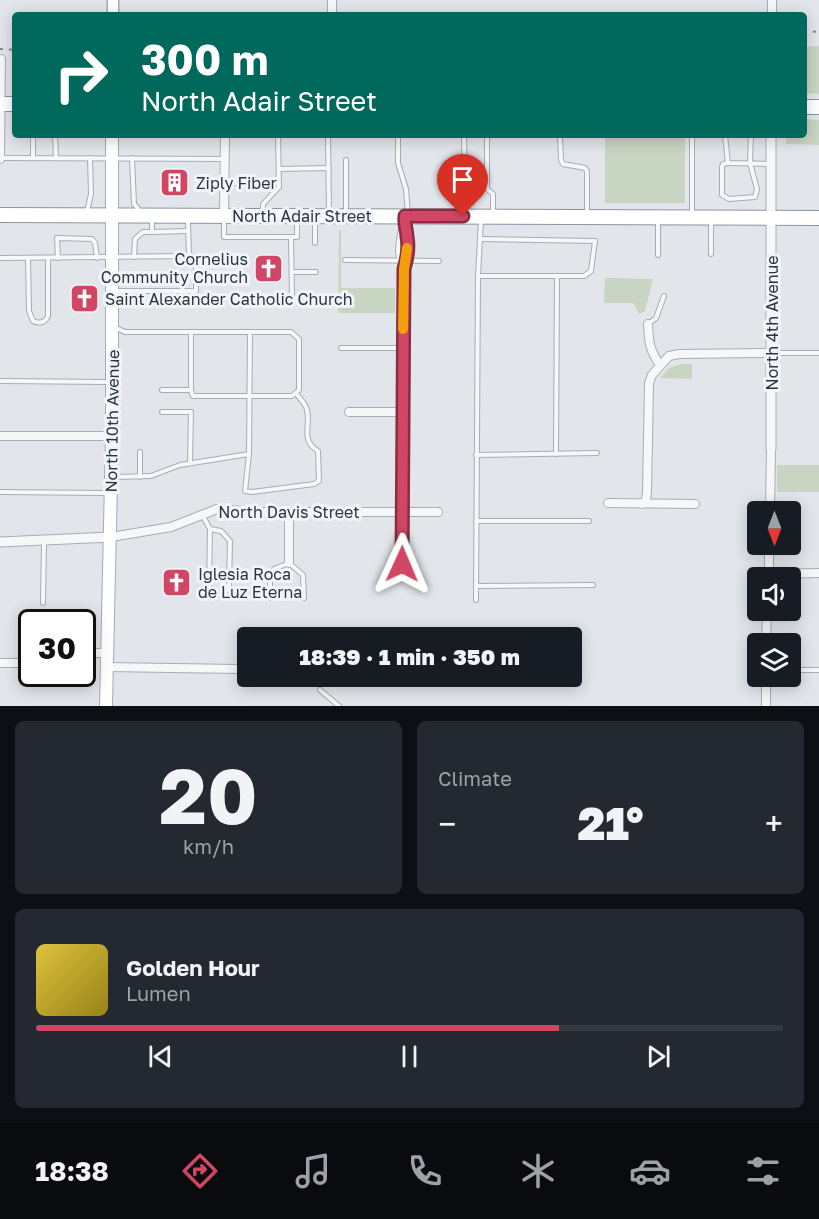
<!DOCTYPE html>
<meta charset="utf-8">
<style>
:root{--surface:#171b24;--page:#242831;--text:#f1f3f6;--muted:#9ea1a6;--line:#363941;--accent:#d14664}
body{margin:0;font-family:"Golos Text",sans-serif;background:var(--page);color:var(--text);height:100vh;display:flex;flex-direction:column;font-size:22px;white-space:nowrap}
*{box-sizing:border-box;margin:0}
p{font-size:20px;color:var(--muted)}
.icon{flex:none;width:33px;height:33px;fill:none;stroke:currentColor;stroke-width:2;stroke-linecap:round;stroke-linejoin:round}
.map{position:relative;height:706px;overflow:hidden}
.side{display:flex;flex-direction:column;gap:15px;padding:15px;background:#0d0f14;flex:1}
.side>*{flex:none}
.banner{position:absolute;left:12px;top:12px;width:795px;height:126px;border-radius:6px;box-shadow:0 3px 15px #0003;background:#00695c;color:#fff;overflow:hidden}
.needle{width:39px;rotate:180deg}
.fabs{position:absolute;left:747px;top:501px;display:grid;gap:12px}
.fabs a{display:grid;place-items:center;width:54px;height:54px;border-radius:6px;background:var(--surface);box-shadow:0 3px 15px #0003;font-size:30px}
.speed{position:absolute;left:18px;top:609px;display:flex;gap:12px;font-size:30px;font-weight:700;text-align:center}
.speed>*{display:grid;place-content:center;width:78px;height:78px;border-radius:50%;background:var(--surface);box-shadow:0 3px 15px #0003;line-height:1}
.speed .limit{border:3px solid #111;border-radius:9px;background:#fff;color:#111}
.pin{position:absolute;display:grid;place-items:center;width:51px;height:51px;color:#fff;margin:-62px -26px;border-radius:50% 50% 50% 0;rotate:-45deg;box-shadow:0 0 6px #0007}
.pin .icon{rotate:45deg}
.me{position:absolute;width:66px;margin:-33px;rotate:1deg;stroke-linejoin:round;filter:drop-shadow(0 0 4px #0008)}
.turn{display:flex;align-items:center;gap:21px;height:126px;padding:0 30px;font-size:27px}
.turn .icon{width:78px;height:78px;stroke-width:2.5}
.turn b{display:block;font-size:42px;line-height:51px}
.big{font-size:45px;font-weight:800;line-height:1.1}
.side .tile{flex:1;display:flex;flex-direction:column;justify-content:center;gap:9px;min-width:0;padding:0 21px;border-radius:9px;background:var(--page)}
.side .dial{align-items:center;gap:0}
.dial b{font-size:78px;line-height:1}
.song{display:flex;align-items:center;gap:18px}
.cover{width:72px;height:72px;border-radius:9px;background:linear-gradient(135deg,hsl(50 70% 55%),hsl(50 70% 35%))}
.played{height:6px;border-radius:3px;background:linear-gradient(90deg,var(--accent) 70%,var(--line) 70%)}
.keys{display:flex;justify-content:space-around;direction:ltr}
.heat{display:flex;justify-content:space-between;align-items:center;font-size:33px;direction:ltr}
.side .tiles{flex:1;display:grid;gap:15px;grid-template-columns:1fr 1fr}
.tile:last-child{grid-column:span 2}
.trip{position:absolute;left:237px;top:627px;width:345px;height:60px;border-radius:6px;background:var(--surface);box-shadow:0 3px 15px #0003;font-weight:800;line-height:60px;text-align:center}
.menu{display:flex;height:96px;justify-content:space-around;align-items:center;background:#090b0e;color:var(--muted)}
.menu .icon{width:42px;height:42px}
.menu .selected{color:var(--accent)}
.menu b{font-size:27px;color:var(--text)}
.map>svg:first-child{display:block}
.green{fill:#c9d5c3}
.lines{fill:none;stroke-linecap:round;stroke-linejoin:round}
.service-casing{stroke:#a7adb5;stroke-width:6}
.minor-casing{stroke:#a7adb5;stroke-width:10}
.tertiary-casing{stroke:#a7adb5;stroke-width:11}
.secondary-casing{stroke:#a7adb5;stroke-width:13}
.primary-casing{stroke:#a1abb7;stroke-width:14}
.trunk-casing{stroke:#8994a2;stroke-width:16}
.service{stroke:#f5f7f9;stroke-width:4}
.minor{stroke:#f5f7f9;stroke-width:8}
.tertiary{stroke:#f5f7f9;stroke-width:9}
.secondary{stroke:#fff;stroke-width:10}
.primary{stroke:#fff;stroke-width:12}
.trunk{stroke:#fff;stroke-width:14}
.rail{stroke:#7b8695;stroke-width:2;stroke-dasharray:3 6;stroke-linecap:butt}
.route-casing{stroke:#882e41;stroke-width:15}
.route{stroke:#d14664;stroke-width:10}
.slow{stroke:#f59e0b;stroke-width:10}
.labels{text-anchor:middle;stroke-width:6;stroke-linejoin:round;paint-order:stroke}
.poi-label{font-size:16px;fill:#2a3543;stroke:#f2f5f8;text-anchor:start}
.street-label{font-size:16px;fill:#2a3543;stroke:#f2f5f8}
</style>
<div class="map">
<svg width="819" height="706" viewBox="0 0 819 706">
<rect width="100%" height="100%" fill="#e2e6eb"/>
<g class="green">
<path d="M819 46V94L804 93V47Z"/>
<path d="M804 119 819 120V207V145L786 144V135H804Z"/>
<rect x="605" y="135" width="80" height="68"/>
<path d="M339 230H341V288H395V313H338Z"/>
<path d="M605 278 653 279 645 311 639 314 633 303H604Z"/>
<path d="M681 364H692V379L660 378 669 368Z"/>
<rect x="777" y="465" width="42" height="27"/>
</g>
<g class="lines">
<defs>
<g id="service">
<path d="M33 135V158"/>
<path d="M55 135 56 158"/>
<path d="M328 135 329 213"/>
<path d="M398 135V163L406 189 408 214"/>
<path d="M464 135 465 189H487"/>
<path d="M487 135V189L493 194V213"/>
<path d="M560 135 561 160 563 164 585 168 587 171V216"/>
<path d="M692 135V213"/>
<path d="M725 135 728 163 770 164"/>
<path d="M1 158 224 159"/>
<path d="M132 158 134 204 141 212"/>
<path d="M346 160V213"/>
<path d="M728 163 723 164 722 167V195L729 199 755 197 757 189 750 163 751 135"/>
<path d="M279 169 329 168"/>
<path d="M226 183H279"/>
<path d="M87 212 91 194 90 158"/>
<path d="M263 212V204L279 187 278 135"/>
<path d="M224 218V237H297V220"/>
<path d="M315 219V243"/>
<path d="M658 220V255"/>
<path d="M152 232 188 231"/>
<path d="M291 237 292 298"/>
<path d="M711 254V226L713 220"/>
<path d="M134 257 135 239 143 232H152V219"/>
<path d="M0 258 189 256 188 220"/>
<path d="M28 258 29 311 33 321C39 324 45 323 48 316V258"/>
<path d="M58 258 57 238 92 239 95 243 97 258"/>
<path d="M345 260 439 261"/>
<path d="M292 272H316"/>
<path d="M478 276H584L591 271 595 241 480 239"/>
<path d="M114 291H196V256H189"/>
<path d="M648 324 656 318 664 296"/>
<path d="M114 327 125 332H291L299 339V390L292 396H193L191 390V332"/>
<path d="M250 332 249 454 245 491 252 492 314 484 319 481 318 451C300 440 311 427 307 410 306 404 299 398 296 393"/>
<path d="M341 348H403"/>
<path d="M772 353H819"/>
<path d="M0 381 109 382"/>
<path d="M162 390H191"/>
<path d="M162 412H191L190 463"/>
<path d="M556 454 557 277"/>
<path d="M476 455 597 453"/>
<path d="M115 477 151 476 180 465 249 454"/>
<path d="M140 477V452"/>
<path d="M0 492 107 493"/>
<path d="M771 509H795V540H790"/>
<path d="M203 516 210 529 209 594 222 595 229 588 230 541 221 531 210 529"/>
<path d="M476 521H589"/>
<path d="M476 586 593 585"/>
<path d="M270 598V573L274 569 289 563 303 575 304 598"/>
<path d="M476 600 478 276 481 220"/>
<path d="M43 603 44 542"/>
<path d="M790 670H819"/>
<path d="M320 690 339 706"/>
</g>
<g id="minor">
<path d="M332 0V15"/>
<path d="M772 15V0"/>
<path d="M0 159 1 59"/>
<path d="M224 216 225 135"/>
<path d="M404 269C397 253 401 239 404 224"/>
<path d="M648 324C649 343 649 349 660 365"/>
<path d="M349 412H403"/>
<path d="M0 436H112"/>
<path d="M608 503 695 504"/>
<path d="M642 504 646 500 647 492 649 383 652 375 669 356 679 354 772 353"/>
<path d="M289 512V563"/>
<path d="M770 512 771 449"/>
<path d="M111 537 171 527 217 509 254 512H438"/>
<path d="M769 574 819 573"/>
<path d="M769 578V544"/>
<path d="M392 579 402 564 404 269C408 256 410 240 404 227"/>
<path d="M766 644 767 610"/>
<path d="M82 653H108"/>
<path d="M0 663H32"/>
<path d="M107 667 239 669"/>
<path d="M766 706V676"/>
</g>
<g id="tertiary">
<path d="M771 135V449"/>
<path d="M0 542 111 537"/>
</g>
<path id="secondary" d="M113 15V0"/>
<path id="primary" d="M106 706 112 436V135"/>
<g id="trunk">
<path d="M0 104H15"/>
<path d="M804 107H819"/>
<path d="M0 215 819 218"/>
</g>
</defs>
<use href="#service" class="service-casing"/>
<use href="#minor" class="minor-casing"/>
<use href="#tertiary" class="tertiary-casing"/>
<use href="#secondary" class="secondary-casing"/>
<use href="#primary" class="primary-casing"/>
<use href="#trunk" class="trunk-casing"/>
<use href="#service" class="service"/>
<use href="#minor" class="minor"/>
<use href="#tertiary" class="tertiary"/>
<use href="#secondary" class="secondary"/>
<use href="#primary" class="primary"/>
<use href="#trunk" class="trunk"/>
<g class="rail">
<path d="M804 33 819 31"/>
<path d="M0 49 15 50"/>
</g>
</g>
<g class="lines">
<defs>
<path id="route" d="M402 564 404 269C407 259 409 247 407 237 407 229 404 226 405 216H463"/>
</defs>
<use href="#route" class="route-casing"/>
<use href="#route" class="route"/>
<path class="slow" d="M403 329 404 269 407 248"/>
</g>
<defs>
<symbol id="building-square" viewBox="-11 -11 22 22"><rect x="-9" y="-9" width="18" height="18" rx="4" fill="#d14664" stroke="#f2f5f8"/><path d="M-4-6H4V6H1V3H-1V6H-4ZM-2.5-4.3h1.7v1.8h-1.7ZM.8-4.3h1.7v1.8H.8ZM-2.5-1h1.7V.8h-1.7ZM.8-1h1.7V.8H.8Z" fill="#fff"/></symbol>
<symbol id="church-square" viewBox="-11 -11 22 22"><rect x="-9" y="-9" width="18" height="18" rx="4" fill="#d14664" stroke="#f2f5f8"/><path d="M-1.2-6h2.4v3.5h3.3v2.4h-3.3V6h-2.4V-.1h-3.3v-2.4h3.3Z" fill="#fff"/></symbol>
</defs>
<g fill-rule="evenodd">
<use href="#building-square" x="158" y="166" width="33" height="33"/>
<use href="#church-square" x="252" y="252" width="33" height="33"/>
<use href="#church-square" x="68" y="282" width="33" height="33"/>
<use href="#church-square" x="160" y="566" width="33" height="33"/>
</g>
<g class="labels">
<g class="poi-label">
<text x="196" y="189">Ziply Fiber</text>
<text x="248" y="265" text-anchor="end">Cornelius<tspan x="248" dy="18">Community Church</tspan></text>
<text x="105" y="305">Saint Alexander Catholic Church</text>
<text x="198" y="580">Iglesia Roca<tspan x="198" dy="18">de Luz Eterna</tspan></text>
</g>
<g class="street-label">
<text x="302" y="222">North Adair Street</text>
<text transform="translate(772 323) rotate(-90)" y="6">North 4th Avenue</text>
<text transform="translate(112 421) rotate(-89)" y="6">North 10th Avenue</text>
<text x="289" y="518">North Davis Street</text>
</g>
</g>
</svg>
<div class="fabs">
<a><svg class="needle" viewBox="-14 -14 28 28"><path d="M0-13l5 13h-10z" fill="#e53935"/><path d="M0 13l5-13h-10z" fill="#9ea1a6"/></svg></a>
<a><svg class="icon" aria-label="sound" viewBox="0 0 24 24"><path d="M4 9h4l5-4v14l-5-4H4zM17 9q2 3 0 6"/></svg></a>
<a><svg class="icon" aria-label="layers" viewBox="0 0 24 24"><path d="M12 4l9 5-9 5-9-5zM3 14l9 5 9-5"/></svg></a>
</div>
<div class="speed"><div class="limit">30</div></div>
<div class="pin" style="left:463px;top:216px;background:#d93025"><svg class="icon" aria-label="arrive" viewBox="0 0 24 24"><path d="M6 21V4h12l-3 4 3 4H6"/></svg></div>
<svg class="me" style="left:402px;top:564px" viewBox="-20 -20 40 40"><path d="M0-17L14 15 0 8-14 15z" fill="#d14664" stroke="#fff" stroke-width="4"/></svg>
<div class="trip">18:39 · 1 min · 350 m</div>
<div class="banner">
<div class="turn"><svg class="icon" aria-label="right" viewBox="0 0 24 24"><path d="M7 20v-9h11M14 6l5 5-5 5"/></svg><div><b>300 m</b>North Adair Street</div></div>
</div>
</div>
<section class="side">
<div class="tiles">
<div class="tile dial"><b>20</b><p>km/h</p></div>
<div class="tile"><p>Climate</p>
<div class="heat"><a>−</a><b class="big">21°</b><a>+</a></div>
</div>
<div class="tile">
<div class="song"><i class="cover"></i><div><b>Golden Hour</b><p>Lumen</p></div></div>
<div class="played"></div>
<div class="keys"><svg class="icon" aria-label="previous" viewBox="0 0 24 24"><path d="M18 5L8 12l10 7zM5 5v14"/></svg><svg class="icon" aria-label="pause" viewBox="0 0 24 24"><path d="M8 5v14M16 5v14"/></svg><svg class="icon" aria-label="next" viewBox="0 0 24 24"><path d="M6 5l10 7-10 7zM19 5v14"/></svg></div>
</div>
</div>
</section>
<nav class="menu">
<b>18:38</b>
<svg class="icon selected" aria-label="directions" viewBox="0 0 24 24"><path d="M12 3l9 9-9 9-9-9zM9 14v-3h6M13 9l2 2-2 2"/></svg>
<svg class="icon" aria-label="music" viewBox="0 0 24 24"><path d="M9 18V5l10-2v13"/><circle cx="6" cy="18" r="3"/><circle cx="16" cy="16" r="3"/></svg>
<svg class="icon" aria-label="phone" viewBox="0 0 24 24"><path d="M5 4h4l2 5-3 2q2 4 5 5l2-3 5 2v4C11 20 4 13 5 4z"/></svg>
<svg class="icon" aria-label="climate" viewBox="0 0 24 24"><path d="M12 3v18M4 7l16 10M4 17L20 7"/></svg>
<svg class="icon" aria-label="car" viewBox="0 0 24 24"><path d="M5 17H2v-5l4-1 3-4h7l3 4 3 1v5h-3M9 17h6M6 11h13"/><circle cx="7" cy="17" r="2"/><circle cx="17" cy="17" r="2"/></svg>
<svg class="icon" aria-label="filters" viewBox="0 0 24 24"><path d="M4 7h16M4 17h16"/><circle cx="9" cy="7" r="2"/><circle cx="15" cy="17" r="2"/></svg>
</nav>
